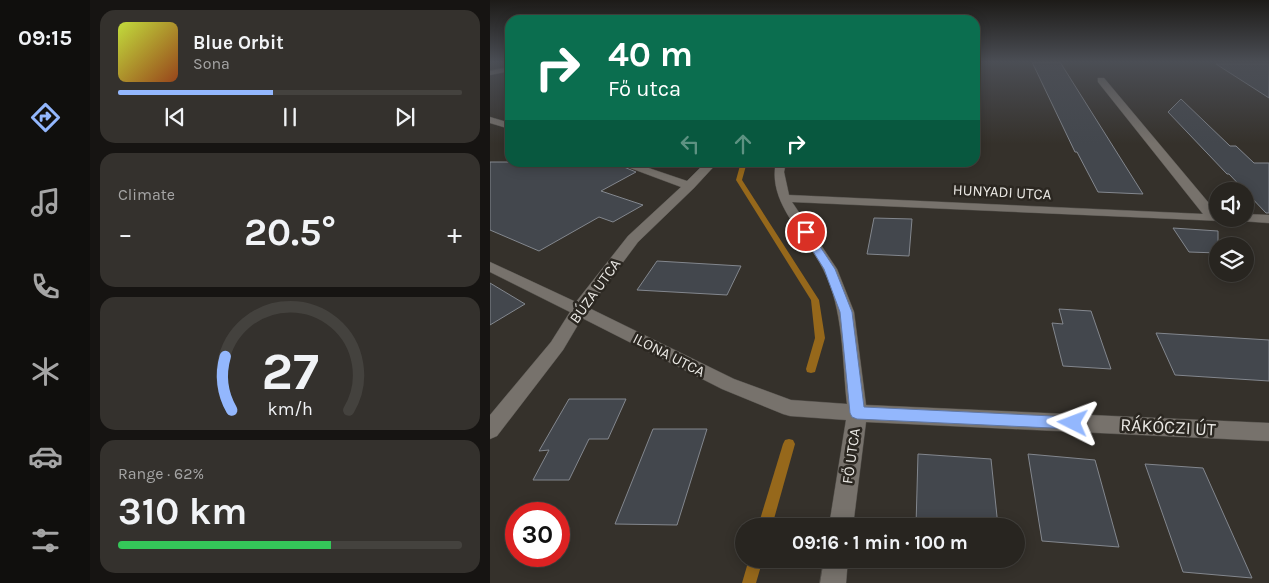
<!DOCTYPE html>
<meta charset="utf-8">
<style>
:root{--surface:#282520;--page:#34312d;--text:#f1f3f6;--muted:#a5a5a5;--line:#44423e;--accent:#93b7fd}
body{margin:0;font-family:Karla,sans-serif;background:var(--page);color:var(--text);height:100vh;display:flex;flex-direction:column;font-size:19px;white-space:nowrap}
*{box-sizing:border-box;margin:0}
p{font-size:16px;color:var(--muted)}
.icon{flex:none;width:28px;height:28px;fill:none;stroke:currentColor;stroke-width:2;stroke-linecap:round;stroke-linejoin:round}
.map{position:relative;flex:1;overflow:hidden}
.drawer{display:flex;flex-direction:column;gap:10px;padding:10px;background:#161412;width:400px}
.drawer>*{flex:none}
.guide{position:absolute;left:15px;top:15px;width:475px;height:152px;border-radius:15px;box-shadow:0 2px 12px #0003,0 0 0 1px var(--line);background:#0b6e4f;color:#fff;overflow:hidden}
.buttons{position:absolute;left:719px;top:182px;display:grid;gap:10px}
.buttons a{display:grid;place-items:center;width:45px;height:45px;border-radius:50%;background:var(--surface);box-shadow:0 2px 12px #0003,0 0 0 1px var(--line);font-size:25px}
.speed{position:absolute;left:15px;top:502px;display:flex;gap:10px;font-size:25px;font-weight:700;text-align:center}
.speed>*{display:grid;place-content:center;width:65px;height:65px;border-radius:50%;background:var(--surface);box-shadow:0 2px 12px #0003,0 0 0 1px var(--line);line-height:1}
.speed .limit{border:8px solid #d22;background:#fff;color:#111}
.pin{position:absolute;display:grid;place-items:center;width:42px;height:42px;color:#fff;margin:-21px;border:2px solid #fff;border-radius:50%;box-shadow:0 1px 5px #0007}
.me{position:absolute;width:55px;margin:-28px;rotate:273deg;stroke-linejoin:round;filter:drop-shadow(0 0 4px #0008)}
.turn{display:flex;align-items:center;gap:18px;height:105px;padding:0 20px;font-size:22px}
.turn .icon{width:65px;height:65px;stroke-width:2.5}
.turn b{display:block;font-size:35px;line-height:42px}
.lanes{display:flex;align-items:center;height:48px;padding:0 20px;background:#0003;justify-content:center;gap:25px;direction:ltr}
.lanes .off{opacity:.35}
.big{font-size:38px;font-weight:700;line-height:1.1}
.drawer .card{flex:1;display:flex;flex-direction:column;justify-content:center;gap:8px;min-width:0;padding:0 18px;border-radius:15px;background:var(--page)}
.drawer .dial{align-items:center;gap:0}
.dial svg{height:130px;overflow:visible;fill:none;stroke:var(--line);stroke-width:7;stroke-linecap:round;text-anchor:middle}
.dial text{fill:var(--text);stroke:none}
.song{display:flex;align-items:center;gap:15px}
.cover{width:60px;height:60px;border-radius:8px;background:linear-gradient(135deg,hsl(70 70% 55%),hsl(20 70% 35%))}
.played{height:5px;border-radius:2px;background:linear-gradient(90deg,var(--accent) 45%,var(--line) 45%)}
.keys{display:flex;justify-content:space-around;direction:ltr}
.heat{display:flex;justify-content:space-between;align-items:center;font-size:28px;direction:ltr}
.charge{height:8px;border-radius:4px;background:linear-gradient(90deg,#34c759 62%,var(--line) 0)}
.trip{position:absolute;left:245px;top:518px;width:290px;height:50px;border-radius:25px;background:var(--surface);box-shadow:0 2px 12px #0003,0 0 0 1px var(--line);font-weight:700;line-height:50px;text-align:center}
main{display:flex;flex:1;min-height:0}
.dock{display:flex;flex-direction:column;width:90px;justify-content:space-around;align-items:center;background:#100f0d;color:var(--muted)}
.dock .icon{width:35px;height:35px}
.dock .on{color:var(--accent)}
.dock b{font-size:22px;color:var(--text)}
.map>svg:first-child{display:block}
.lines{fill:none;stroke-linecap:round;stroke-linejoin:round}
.stream{fill:#96681b;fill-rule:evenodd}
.building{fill:#43474d;stroke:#83878e}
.minor-casing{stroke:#524f4a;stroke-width:1}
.minor{fill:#77726c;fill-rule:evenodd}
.route{fill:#93b7fd;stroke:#6077a4}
.labels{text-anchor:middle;stroke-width:5;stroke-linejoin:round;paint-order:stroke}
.street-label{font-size:15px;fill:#eae8e4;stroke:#2b2721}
.near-street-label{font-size:18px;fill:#eae8e4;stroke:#2b2721}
</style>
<main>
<nav class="dock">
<b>09:15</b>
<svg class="icon on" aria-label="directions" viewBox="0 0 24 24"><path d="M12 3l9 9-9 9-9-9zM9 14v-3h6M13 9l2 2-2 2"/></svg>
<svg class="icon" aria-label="music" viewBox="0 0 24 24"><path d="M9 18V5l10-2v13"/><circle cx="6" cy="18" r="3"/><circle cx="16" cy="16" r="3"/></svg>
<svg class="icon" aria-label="phone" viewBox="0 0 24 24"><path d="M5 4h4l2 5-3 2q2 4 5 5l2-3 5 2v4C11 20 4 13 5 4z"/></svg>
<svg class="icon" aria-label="climate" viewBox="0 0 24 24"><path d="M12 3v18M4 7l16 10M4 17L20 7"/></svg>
<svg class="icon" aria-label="car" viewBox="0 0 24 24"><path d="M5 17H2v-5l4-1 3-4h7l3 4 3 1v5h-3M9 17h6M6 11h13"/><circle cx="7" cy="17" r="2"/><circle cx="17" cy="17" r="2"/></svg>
<svg class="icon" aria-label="filters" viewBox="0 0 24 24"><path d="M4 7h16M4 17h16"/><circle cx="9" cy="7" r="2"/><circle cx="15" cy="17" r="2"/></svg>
</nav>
<section class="drawer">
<div class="card">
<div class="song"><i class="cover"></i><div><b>Blue Orbit</b><p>Sona</p></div></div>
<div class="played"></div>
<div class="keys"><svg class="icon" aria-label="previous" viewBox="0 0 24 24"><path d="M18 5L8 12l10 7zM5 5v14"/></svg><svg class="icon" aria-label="pause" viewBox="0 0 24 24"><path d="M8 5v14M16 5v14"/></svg><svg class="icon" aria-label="next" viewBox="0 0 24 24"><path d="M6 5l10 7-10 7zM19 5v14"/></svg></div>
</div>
<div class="card"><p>Climate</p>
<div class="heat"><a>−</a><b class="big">20.5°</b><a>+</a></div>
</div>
<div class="card dial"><svg viewBox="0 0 100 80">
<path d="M14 69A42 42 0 1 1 86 69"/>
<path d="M14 69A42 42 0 0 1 10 36" stroke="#93b7fd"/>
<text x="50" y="56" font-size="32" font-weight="700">27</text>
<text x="50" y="72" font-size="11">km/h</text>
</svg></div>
<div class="card"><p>Range · 62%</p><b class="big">310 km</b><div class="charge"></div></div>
</section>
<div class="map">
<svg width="779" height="583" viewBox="0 0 779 583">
<rect width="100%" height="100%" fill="#35312b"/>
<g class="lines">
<g class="stream">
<path d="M251 162H257L252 180 329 300 335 338 325 372 321 373 317 372 316 369 325 338 321 300 246 180Z"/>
<path d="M299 439 303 440 305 444 282 526H268L293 444 295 440Z"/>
<path d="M259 559H273L266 583H252Z"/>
</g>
</g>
<g class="building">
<path d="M542 62H570L653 194 608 192 587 152H585Z"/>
<path d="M726 64H779V98Z"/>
<path d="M691 99 740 146H746L764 163H779V213H776L739 174H737L678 112Z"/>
<path d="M0 162H122L146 172 111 191 153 205 123 222 109 217 49 251 0 230Z"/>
<path d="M384 218 422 219 419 256 377 254Z"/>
<path d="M683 228 728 231V253L699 252Z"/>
<path d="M167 261 251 266 237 295 147 290Z"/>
<path d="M0 283 35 304 0 325Z"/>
<path d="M569 309 601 311 621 369 573 366 562 323 573 324Z"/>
<path d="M666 333 779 340V381L685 375Z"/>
<path d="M79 399H136L118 439H99L79 480H43L59 450 49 451Z"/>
<path d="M163 429H217L187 525 125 524Z"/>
<path d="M428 454 501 459 508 526H426Z"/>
<path d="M538 454 605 460 629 547 552 541Z"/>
<path d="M655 464 713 468 762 578 693 572Z"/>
</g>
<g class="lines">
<defs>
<g id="minor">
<path d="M20 67V71L0 75V71Z"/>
<path d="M608 78H614L728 214V219H734L732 221 302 202 347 269 364 312 376 405 779 423V441L376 422 363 526H339L356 420 300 416 293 414 232 389 92 318 73 350 7 436 0 439V415L61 342 80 312 0 272V262L86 302 138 236 191 187 124 162H141L197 181 216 162H228L204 188 148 242 99 308 244 379 301 400 357 404C352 359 354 310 333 269 316 235 277 203 286 162H296L294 172 299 195 713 214 608 82Z"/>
<path d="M0 117 20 123V129L0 123Z"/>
<path d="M755 214 779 215V223L751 221 749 219H755Z"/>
<path d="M334 559H358L356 583H330Z"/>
</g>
</defs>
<use href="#minor" class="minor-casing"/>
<use href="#minor" class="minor"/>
</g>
<linearGradient id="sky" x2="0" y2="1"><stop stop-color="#1d1b18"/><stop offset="0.43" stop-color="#4b4e55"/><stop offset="1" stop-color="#4b4e55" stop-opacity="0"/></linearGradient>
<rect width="779" height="144" fill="url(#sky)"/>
<path class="route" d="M316 229 319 230 345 269 362 312 374 407 583 417 588 418 590 423 588 428 583 429 367 419 362 417 360 413 350 312 334 269 311 232Z"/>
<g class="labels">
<g class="street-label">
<text transform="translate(512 192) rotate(3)" y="5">HUNYADI UTCA</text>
<text transform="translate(105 291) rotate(-54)" y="5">BÚZA UTCA</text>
<text transform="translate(179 355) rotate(27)" y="5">ILONA UTCA</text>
<text transform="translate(361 456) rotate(-82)" y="5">FŐ UTCA</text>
</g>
<g class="near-street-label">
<text transform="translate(678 427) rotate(3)" y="6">RÁKÓCZI ÚT</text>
</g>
</g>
</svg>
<div class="buttons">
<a><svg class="icon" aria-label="sound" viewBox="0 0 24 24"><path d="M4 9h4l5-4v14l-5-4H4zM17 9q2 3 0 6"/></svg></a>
<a><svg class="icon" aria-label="layers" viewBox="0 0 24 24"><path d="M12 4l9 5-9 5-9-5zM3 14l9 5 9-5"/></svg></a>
</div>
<div class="speed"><div class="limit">30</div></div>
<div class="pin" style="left:316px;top:232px;background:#d93025"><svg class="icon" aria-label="arrive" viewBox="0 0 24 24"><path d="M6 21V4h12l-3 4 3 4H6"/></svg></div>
<svg class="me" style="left:583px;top:423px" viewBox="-20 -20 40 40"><path d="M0-17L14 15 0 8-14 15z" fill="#93b7fd" stroke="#fff" stroke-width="4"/></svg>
<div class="trip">09:16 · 1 min · 100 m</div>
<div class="guide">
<div class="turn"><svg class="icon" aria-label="right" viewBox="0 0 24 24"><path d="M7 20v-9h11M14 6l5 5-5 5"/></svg><div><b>40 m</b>Fő utca</div></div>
<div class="lanes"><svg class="icon off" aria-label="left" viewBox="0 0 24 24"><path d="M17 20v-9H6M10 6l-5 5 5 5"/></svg><svg class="icon off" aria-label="ahead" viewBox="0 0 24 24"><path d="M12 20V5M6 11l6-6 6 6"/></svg><svg class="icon" aria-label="right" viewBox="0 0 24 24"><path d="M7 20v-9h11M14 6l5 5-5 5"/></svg></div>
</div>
</div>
</main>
